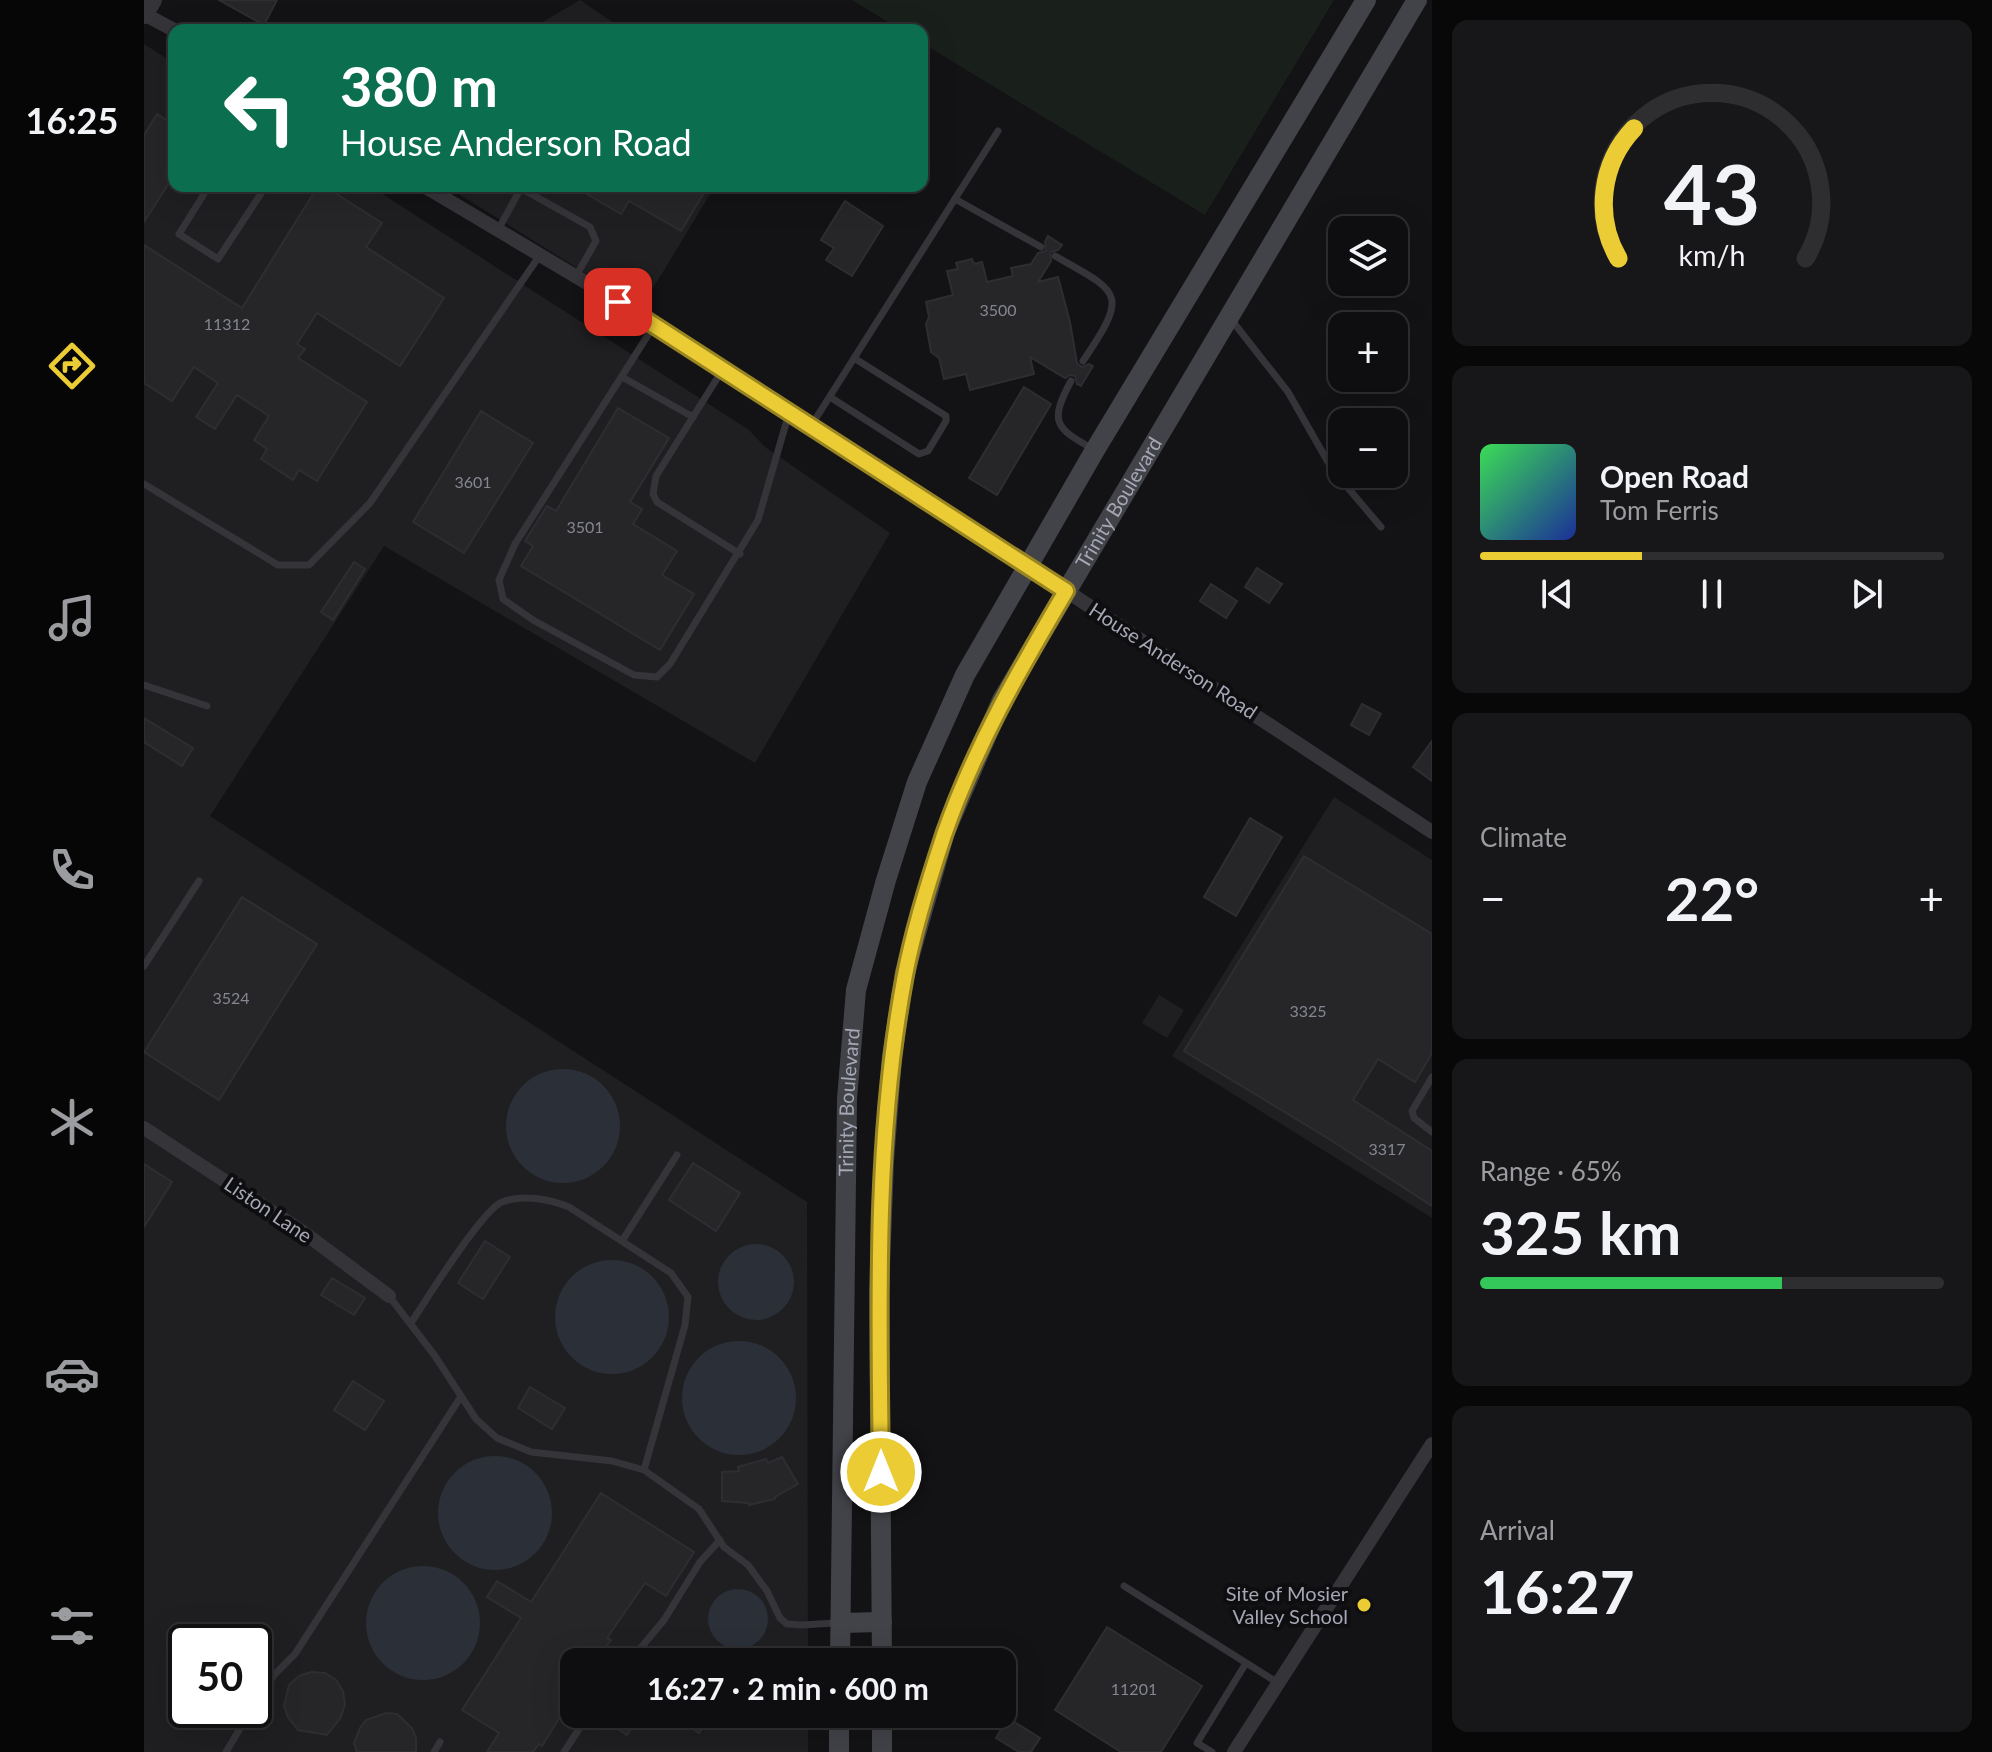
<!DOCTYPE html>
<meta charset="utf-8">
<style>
:root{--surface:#0e0e10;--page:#171719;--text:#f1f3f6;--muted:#9b9c9f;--line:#2e2e30;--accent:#ebcc34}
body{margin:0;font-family:Lato,sans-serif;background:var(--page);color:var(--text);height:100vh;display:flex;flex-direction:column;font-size:30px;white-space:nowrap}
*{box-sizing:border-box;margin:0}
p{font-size:26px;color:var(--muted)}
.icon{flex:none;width:44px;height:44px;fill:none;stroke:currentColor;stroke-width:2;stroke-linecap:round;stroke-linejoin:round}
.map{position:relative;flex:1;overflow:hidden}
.panel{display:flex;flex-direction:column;gap:20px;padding:20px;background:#080809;width:560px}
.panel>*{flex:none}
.banner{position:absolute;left:24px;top:24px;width:760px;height:168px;border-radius:16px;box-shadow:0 8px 32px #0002,0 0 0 2px var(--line);background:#0b6e4f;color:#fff;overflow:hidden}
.fabs{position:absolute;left:1184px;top:216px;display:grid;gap:16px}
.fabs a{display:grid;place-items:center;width:80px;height:80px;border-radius:16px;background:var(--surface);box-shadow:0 8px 32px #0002,0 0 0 2px var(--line);font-size:40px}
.speed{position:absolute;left:24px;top:1624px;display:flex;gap:16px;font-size:40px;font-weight:700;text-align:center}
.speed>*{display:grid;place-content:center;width:104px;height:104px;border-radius:50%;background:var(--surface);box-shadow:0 8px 32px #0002,0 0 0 2px var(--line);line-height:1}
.speed .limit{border:4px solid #111;border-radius:12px;background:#fff;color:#111}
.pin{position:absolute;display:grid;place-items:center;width:68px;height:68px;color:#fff;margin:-34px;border-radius:16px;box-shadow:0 4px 12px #0006}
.me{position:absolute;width:88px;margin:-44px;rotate:0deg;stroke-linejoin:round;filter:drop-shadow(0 0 6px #0008)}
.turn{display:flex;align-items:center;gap:28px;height:168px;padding:0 40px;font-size:36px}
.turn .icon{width:104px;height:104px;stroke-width:2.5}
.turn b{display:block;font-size:56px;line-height:68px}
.big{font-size:60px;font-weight:700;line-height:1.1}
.panel .card{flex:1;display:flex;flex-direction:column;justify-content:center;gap:12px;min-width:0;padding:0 28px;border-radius:16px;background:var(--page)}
.panel .dial{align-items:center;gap:0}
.dial svg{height:208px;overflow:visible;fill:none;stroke:var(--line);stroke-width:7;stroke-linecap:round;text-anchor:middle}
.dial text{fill:var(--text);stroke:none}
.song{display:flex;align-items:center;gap:24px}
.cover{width:96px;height:96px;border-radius:12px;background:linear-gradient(135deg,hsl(130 70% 55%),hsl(230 70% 35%))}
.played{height:8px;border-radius:4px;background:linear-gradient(90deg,var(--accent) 35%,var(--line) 35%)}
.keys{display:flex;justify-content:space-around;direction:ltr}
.heat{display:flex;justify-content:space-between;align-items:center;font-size:44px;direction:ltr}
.charge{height:12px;border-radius:6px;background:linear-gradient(90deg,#34c759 65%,var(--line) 0)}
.trip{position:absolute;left:416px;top:1648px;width:456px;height:80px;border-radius:16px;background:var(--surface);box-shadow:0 8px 32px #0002,0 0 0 2px var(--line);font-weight:700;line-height:80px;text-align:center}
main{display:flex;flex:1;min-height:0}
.tab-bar{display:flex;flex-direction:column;width:144px;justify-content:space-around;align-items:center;background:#060606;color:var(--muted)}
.tab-bar .icon{width:56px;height:56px}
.tab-bar .active{color:var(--accent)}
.tab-bar b{font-size:36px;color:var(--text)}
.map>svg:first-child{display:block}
.built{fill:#1f1f22;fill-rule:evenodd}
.green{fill:#191f1b}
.water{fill:#2a2f38}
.building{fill:#262629;stroke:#2e2d31;stroke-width:2}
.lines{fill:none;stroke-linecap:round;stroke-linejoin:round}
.service{stroke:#343439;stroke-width:7}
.minor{stroke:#343439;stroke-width:14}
.tertiary{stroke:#343439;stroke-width:18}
.secondary{stroke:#424349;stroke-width:20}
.route-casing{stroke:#998522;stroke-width:20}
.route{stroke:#ebcc34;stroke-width:14}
.poi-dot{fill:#ebcc34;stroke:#0e0e10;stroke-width:3}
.labels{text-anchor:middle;stroke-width:8;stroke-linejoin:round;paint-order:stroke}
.number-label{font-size:16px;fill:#848691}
.street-label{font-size:20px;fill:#a5a7b5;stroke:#0e0e10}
.poi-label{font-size:20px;fill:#a5a7b5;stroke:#0e0e10;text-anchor:end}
</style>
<main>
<nav class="tab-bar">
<b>16:25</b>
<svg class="icon active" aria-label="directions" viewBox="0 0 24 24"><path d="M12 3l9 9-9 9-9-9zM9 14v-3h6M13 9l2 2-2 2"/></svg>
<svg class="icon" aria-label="music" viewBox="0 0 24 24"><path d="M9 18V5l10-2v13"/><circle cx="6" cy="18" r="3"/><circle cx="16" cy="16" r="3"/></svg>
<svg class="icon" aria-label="phone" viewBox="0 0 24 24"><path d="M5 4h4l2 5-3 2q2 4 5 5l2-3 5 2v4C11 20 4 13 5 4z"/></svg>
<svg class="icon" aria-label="climate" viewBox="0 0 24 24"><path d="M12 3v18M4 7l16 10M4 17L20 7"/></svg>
<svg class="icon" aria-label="car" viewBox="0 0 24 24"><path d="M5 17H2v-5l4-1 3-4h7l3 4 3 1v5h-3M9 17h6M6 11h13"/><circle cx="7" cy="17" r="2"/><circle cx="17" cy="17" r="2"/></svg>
<svg class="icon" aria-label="filters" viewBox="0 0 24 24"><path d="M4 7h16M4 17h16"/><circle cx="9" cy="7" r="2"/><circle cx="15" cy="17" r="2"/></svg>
</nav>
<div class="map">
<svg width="1288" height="1752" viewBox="0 0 1288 1752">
<rect width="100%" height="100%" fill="#131315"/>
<g class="built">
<path d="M436 0 480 30H385Z"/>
<path d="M0 44 30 63V186H226L605 430 621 447 746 533 611 763 240 546 66 816 663 1202 664 1662H430V1714H664V1752H0ZM42 1642H110V1710H42Z"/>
<path d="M302 186H571L497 308Z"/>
<path d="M1190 797 1288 860V1218L1028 1056Z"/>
<path d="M1015 995 1040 1010 1023 1038 998 1023Z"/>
</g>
<path class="green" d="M708 0H1190L1061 215 778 43V30H757Z"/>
<g class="water">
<circle cx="419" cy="1126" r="57"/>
<circle cx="612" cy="1282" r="38"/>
<circle cx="468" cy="1317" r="57"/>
<circle cx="595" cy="1398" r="57"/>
<circle cx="351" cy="1513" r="57"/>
<circle cx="279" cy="1623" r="57"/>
<circle cx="594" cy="1619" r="30"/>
</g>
<g class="building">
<path d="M75 0H133L120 25Z"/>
<path d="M13 114 30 125V175L0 222V135Z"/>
<path d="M174 186H180L238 223 222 247 300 298 256 366 173 313 153 344 161 349 154 358 223 402 173 481 155 470 149 480 117 459 123 449 110 440 125 416 93 395 71 429 52 417 74 383 50 367 28 401 0 383V245L98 308Z"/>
<path d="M429 186H564L537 231 485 201 477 214Z"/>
<path d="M701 201 739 226 708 276 682 260 690 248 677 240Z"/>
<path d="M904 236 918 245 914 250 906 252 907 261 894 282 914 277 926 322 933 363 938 367 945 364 949 366 937 386 933 384 931 376 926 375 921 378 886 357 890 374 826 390 822 374 800 379 795 358 787 352 782 324 785 317 782 302 809 295 803 271 814 269 812 263 828 259 830 264 838 262 843 282 869 276 867 268 887 264 894 253 902 251 901 242Z"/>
<path d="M880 387 907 404 853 495 825 478Z"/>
<path d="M474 408 525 438 486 502 498 509 489 524 533 551 518 575 550 594 516 650 377 566 389 546 381 541 403 506 412 511Z"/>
<path d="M337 411 389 443 320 553 269 522Z"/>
<path d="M210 562 221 569 189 620 177 612Z"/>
<path d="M1113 568 1138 584 1125 603 1101 587Z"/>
<path d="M1067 584 1093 601 1082 618 1056 601Z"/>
<path d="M1218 704 1237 714 1225 735 1207 725Z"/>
<path d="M0 718 49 748 38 766 0 742Z"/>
<path d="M1288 741V781L1269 767Z"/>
<path d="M1106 818 1138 837 1092 916 1060 897Z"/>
<path d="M1160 856 1288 934V1053L1271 1082 1234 1059 1209 1100 1288 1151V1206L1185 1139 1040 1051Z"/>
<path d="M98 897 173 944 75 1100 0 1052Z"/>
<path d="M549 1163 596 1193 572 1231 525 1200Z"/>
<path d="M0 1164 28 1182 0 1227Z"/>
<path d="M341 1241 366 1257 339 1299 314 1283Z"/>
<path d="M188 1278 221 1298 210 1315 177 1295Z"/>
<path d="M209 1381 240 1401 221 1430 190 1410Z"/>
<path d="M386 1387 421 1408 408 1429 374 1408Z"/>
<path d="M638 1457 654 1484 631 1497V1499L605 1505 604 1503 578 1501V1472L595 1471 594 1467 622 1459 624 1463Z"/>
<path d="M457 1493 550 1552 522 1596 501 1583 463 1638 467 1640 459 1651 456 1649 447 1662H430V1690L422 1703 424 1704 398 1746 395 1744 389 1752H343L355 1733 318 1710 377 1618 343 1597 353 1581 387 1602Z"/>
<path d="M963 1627 1058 1686 1017 1752H977L911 1710Z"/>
<path d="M167 1672 181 1673 192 1680 199 1691 201 1704 197 1717 183 1735 154 1730 144 1717 140 1706 145 1685 155 1676Z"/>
<path d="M242 1713 253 1714 268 1728 272 1738V1752H213L210 1743 216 1728 222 1720Z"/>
<path d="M452 1714H497L483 1735Z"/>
<path d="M527 1714H568L555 1733Z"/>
<path d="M864 1718 896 1738 887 1752H875L852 1738Z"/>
</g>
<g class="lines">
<g class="service">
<path d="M65 186 35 234 74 259 122 186"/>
<path d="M373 186 446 227 452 241 432 276"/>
<path d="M811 199 897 247"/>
<path d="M354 230 377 188"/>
<path d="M911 256C977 293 985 293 939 361"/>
<path d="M1086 318 1144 392 1188 469 1237 527"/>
<path d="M511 324 371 544 355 580 359 599 389 620 490 675 513 677 526 664 614 520 645 413"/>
<path d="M579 369 512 476 509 494 513 502 596 554"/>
<path d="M478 377 549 417"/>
<path d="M927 381C905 422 911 428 949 449"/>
<path d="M686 397 775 454 784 451 802 421V416L710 358"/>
<path d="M667 426 854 131"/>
<path d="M0 484 134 565H165L226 503 396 255"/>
<path d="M0 685 63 706"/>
<path d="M0 966 55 881"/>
<path d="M1288 1077 1268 1111 1270 1118 1288 1132"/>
<path d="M478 1241 533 1155"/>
<path d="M245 1296 291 1356 332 1419 353 1438 387 1452 468 1461 500 1470 555 1509 580 1547 604 1565 623 1591 636 1618 643 1624 658 1625 692 1623"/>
<path d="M267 1323C282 1300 338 1210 358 1202 379 1194 405 1199 425 1207L527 1273 544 1297 541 1325 500 1470"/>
<path d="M980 1586 1134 1683"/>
<path d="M485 1662 520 1620 556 1562 576 1540"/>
<path d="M110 1706 130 1675 151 1654 316 1398"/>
<path d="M82 1752 107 1710"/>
<path d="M290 1752 296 1742"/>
<path d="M420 1752 445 1714"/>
<path d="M1068 1752 1053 1743 1102 1663"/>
</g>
<g class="minor">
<path d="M0 14 30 30"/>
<path d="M280 186 495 314 883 565 1288 832"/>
<path d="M0 1128 159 1232 245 1296"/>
<path d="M1090 1752 1288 1444"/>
</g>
<path class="tertiary" d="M0 15 9 0"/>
<g class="secondary">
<path d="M696 1623 738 1622"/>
<path id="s1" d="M696 1662 703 1099 712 990 742 880 773 782 821 675 951 450 1222 0"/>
<path id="s2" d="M738 1662 735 1292 740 1161 748 1056 761 972 801 832 858 700 1273 0"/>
<path d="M738 1714V1752"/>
<path d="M695 1752V1714"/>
</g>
</g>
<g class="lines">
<defs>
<path id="route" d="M474 302 922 591C876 669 830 748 800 835 785 880 770 928 761 975 730 1138 735 1306 737 1472"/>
</defs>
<use href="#route" class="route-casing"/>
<use href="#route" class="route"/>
</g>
<circle class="poi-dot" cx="1220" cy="1605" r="8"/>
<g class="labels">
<g class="number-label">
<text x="854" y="316">3500</text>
<text x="83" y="330">11312</text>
<text x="329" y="488">3601</text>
<text x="441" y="533">3501</text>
<text x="87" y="1004">3524</text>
<text x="1164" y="1017">3325</text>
<text x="1243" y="1155">3317</text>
<text x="990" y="1695">11201</text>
</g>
<g class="street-label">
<text dy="7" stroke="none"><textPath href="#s2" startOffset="1210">Trinity Boulevard</textPath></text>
<text transform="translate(1029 661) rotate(33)" y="7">House Anderson Road</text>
<text dy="7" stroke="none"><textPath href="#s1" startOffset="560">Trinity Boulevard</textPath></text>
<text transform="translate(124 1210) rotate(34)" y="7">Liston Lane</text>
</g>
<g class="poi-label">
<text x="1204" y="1601">Site of Mosier<tspan x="1204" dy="23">Valley School</tspan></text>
</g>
</g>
</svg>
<div class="fabs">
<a><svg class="icon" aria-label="layers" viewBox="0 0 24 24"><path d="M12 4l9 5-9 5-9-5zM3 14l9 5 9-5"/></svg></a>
<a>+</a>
<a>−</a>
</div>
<div class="speed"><div class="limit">50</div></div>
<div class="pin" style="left:474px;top:302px;background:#d93025"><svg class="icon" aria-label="arrive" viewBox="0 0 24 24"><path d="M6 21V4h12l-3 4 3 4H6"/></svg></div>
<svg class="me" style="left:737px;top:1472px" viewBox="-20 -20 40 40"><circle r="17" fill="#ebcc34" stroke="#fff" stroke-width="3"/><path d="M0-11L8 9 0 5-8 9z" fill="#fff"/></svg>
<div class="trip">16:27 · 2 min · 600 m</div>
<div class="banner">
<div class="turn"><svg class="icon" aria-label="left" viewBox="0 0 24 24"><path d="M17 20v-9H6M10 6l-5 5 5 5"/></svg><div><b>380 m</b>House Anderson Road</div></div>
</div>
</div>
<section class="panel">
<div class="card dial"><svg viewBox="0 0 100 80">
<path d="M14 69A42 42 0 1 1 86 69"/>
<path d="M14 69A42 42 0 0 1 20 19" stroke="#ebcc34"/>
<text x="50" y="56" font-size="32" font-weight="700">43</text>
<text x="50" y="72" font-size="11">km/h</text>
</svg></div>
<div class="card">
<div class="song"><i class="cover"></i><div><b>Open Road</b><p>Tom Ferris</p></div></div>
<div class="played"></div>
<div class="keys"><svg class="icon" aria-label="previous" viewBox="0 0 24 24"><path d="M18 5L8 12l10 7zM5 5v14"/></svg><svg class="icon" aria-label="pause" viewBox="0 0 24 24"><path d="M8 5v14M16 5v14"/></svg><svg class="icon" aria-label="next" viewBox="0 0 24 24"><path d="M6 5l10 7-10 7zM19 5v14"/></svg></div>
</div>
<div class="card"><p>Climate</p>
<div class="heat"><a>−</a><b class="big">22°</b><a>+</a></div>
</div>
<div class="card"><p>Range · 65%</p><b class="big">325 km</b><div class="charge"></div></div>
<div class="card"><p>Arrival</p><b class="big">16:27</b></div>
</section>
</main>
